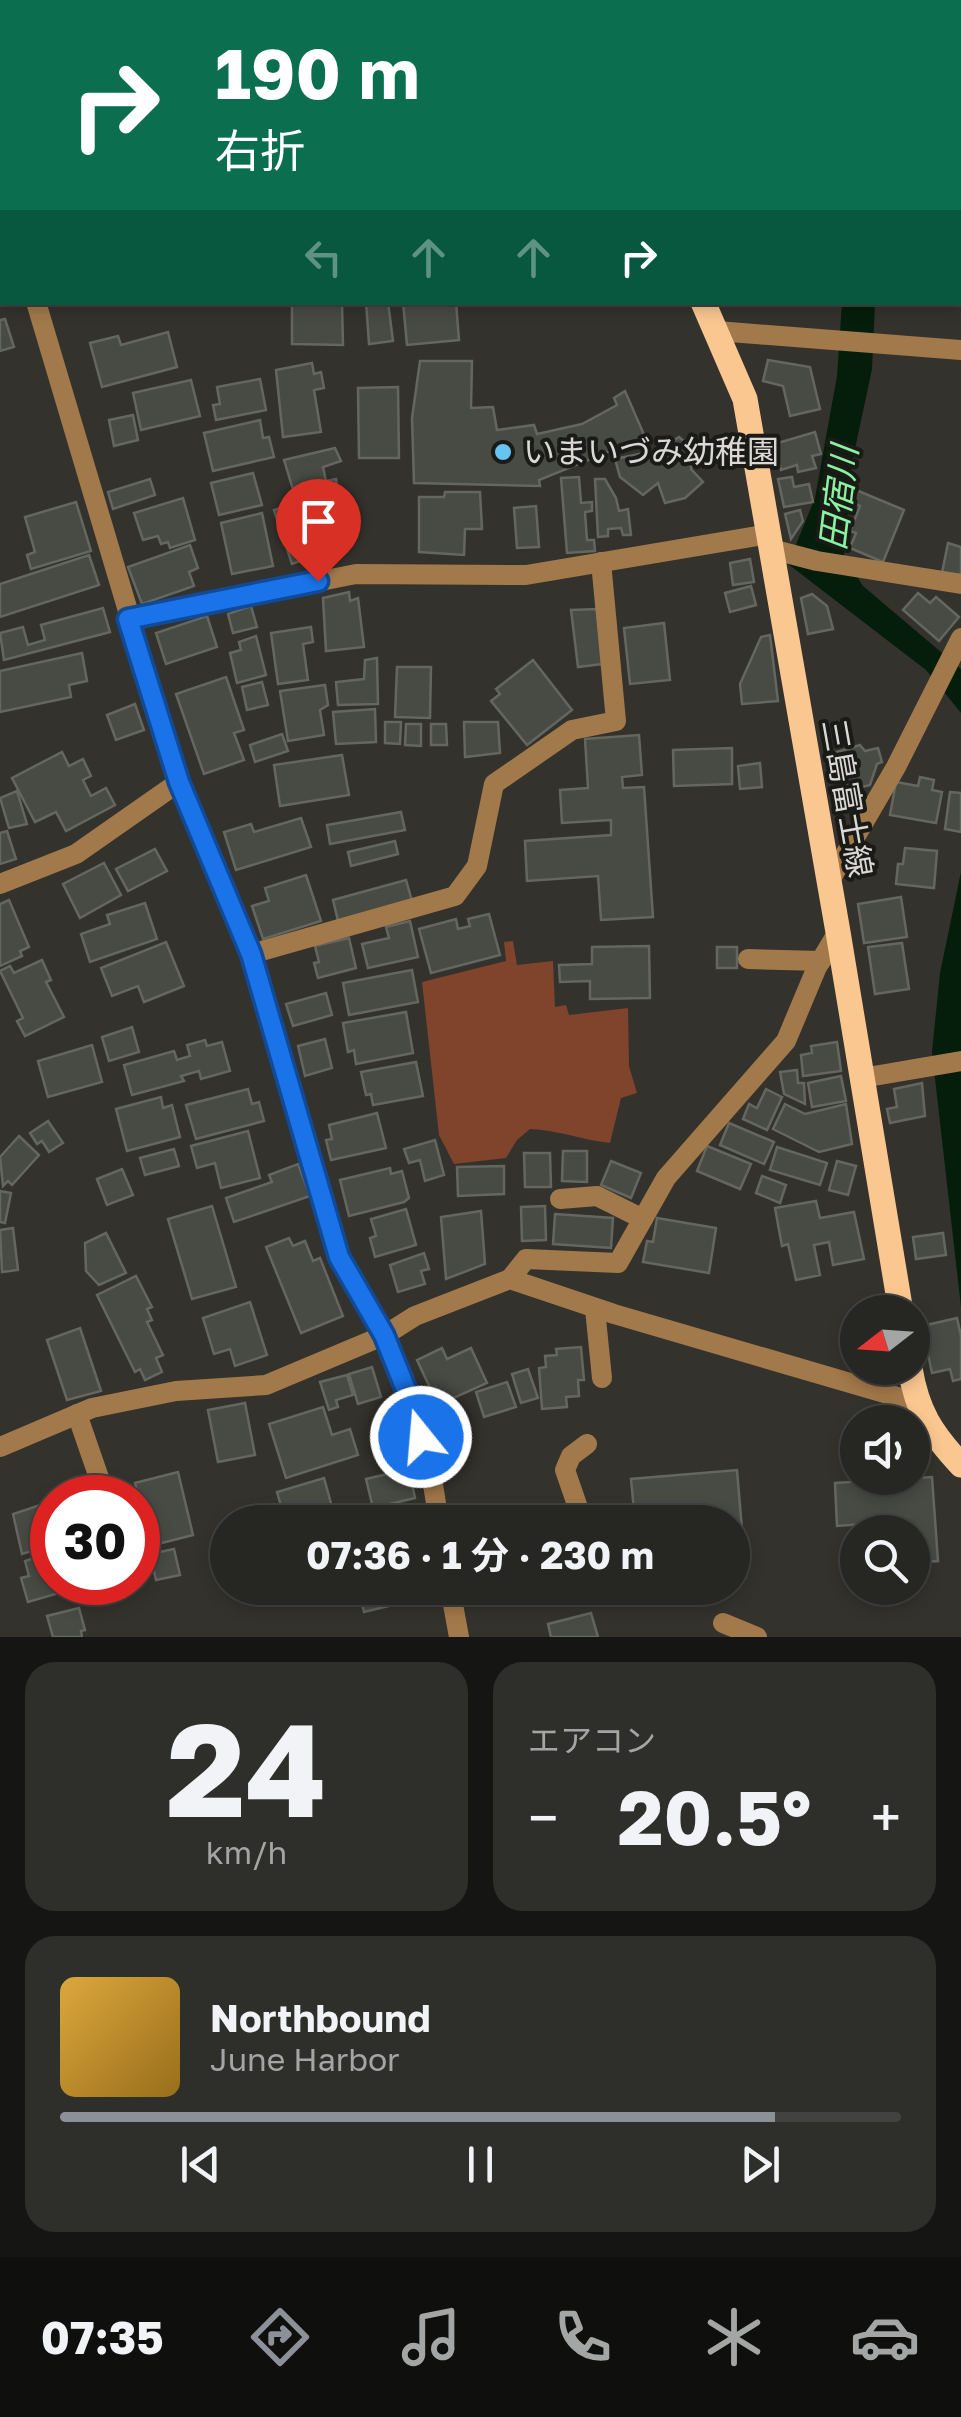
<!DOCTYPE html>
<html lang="ja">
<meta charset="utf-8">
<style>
:root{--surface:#262622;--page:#2e2e2a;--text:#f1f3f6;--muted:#a4a5a5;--line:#424340;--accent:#8c9099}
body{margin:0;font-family:"Golos Text","Noto Sans JP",sans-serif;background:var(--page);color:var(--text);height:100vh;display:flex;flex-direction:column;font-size:38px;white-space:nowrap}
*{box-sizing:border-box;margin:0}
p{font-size:32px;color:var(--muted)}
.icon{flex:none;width:55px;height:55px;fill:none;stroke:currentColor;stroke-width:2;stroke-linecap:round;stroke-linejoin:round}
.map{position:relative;height:1637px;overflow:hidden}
.side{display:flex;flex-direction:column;gap:25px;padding:25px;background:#151513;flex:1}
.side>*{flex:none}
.hud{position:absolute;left:0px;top:0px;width:962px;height:305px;box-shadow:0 5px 15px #0003,0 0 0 2px var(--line);background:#0b6e4f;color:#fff;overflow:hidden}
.needle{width:65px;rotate:253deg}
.buttons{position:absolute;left:840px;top:1295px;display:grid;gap:20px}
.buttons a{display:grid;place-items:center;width:90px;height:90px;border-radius:50%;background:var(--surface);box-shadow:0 5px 15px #0003,0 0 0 2px var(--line);font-size:50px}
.speed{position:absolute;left:30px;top:1475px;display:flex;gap:20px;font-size:50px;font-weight:700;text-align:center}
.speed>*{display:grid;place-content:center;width:130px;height:130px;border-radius:50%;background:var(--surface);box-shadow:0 5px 15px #0003,0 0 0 2px var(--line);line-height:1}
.speed .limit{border:15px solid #d22;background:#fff;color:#111}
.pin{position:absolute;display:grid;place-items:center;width:85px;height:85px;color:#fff;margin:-102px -42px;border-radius:50% 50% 50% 0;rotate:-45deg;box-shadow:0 0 10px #0007}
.pin .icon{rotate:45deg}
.me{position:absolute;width:110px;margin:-55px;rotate:343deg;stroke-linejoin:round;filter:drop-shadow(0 0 8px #0008)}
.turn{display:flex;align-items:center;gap:35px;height:210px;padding:0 50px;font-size:45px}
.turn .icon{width:130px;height:130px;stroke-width:2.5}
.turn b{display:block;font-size:70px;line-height:85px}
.lanes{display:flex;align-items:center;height:95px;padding:0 50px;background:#0003;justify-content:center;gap:50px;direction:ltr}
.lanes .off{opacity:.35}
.big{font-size:75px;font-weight:700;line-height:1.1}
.side .card{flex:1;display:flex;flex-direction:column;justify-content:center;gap:15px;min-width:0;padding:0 35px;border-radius:30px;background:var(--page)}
.side .dial{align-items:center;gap:0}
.dial b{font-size:130px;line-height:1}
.song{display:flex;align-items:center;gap:30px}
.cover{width:120px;height:120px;border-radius:15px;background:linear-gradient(135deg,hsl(40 70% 55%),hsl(40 70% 35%))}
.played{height:10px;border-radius:5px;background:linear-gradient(90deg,var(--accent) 85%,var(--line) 85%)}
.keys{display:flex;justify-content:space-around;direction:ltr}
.heat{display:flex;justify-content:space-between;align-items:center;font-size:55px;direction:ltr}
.side .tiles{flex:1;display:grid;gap:25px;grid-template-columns:1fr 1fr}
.card:last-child{grid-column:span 2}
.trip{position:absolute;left:210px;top:1505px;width:540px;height:100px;border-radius:50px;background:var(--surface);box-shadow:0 5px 15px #0003,0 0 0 2px var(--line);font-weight:700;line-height:100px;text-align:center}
.menu{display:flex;height:160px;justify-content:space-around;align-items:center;background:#0f0f0e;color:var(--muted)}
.menu .icon{width:70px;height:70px}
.menu .selected{color:var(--accent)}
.menu b{font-size:45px;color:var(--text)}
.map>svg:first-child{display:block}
.green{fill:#80432c}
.water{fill:#051e0b}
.building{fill:#484a44;stroke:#646660;stroke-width:2.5}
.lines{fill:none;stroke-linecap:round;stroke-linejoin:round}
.minor{stroke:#a2794a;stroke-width:20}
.primary{stroke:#fbc790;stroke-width:25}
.route-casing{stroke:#114b97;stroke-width:25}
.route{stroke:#1a73e8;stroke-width:18}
.poi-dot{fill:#67c4f0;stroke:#1a1a17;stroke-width:4}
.labels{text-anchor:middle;stroke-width:8;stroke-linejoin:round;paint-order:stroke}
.poi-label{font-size:32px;fill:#dad9d5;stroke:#1a1a17;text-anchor:start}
.street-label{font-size:32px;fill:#dad9d5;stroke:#1a1a17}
.water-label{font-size:35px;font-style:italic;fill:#8af3a1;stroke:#1a1a17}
</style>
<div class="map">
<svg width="961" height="1637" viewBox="0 0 961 1637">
<rect width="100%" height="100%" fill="#33322d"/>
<path class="green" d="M513 941 517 965 553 961 555 1007 566 1005 569 1015 628 1008 629 1066 637 1093 621 1098 610 1143C582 1140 558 1130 530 1129L517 1140 506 1158 454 1164 439 1135 422 982 506 961 504 942Z"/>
<g class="water">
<path d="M842 303H875L872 369 852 463 844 556 863 586 961 669V713L926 670 788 564 815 498 837 376Z"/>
<path d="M961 872V1307L932 1052 940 973Z"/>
</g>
<g class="building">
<path d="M292 302H342L343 345 292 344Z"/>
<path d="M366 302H388L393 341 369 344Z"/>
<path d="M403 302H456L459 340 407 345Z"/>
<path d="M5 319 14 347 0 351V320Z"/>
<path d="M168 332 177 367 102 387 90 343 118 336 121 345Z"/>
<path d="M768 360 810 367 820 409 790 416 783 386 763 381Z"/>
<path d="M420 361H472L471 408 493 407 497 430 534 425 537 434 582 424 617 405 614 398 625 391 645 437 539 480 540 486 414 483 412 418Z"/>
<path d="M312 363 314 374 321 372 324 388 314 390 321 432 283 437 276 370Z"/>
<path d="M260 379 266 410 216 420 213 405 220 404 217 387Z"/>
<path d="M191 380 200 416 141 430 133 393Z"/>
<path d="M398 387 399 458H359L358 388Z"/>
<path d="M133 415 138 440 114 446 109 420Z"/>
<path d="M260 420 263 438 269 437 274 457 213 471 204 433Z"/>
<path d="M815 432 821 454 812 456 816 468 798 472 797 465 781 470 774 444Z"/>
<path d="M679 437 693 449 691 469 703 482 685 498 665 503 658 483 643 495 620 477 615 459 658 450Z"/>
<path d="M335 448 341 461 323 467 326 481 336 479 337 486 295 496 284 460Z"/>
<path d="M253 473 262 505 219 515 211 483Z"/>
<path d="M579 477 581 503 592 502V511L585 512 587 540H594L595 551 567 553 561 478Z"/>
<path d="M792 477 794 487 809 484 813 502 784 507 778 479Z"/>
<path d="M150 479 155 495 113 509 108 492Z"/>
<path d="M595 479H605L616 498 619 511 628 509 631 535H623L621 528 608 529V536L598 537Z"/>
<path d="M856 490 904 510 883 562 850 548 856 533 850 531 860 506 851 502Z"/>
<path d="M445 492H480L482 529H465L464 555 419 552V497H444Z"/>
<path d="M324 494 332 520 308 529 317 555 292 564 274 510Z"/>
<path d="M183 498 195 540 170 548 168 542 161 544 158 536 143 540 134 513Z"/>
<path d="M76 502 91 551 31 569 27 555 35 552 25 517Z"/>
<path d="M536 506 539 547 517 548 514 508Z"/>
<path d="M800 510 803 521 791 539 785 514Z"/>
<path d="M262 513 273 566 232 574 221 523Z"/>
<path d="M948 543 961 547V575L942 573Z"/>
<path d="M190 545 198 568 189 572 194 586 142 604 128 567Z"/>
<path d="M89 555 99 585 0 617V584Z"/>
<path d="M750 559 754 582 733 585 730 563Z"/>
<path d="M751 586 756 605 730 612 725 593Z"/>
<path d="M349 592 350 601 358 598 364 647 326 651 323 598Z"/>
<path d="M918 593 930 603 936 597 959 617 939 641 903 610Z"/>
<path d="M812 594 827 606 833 629 808 634 801 598Z"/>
<path d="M251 606 257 627 233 633 228 614Z"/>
<path d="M103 608 110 632 4 660 0 633 23 627 28 645 45 640 41 625Z"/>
<path d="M598 609 603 664 578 667 571 610Z"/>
<path d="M207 616 217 647 166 664 156 633Z"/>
<path d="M664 623 670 680 630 684 624 628Z"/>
<path d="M311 627 313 642 303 644 308 680 278 684 271 633Z"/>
<path d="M770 635 778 701 742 704 740 684 761 637Z"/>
<path d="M256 636 266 675 237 683 230 653 241 650 239 642Z"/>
<path d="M82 653 87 681 69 685 71 697 0 712V671Z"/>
<path d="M377 658 378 704 338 705 336 682 364 679 365 660Z"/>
<path d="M533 660 572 710 527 745 491 701 500 694 496 689Z"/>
<path d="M397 667H431L430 718 395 717Z"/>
<path d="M226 677 244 730 234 733 244 760 204 774 176 694Z"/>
<path d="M262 682 268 705 247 710 242 687Z"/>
<path d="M325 685 328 705 320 710 324 735 288 741 280 691Z"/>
<path d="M135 704 144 730 116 740 107 715Z"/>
<path d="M375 709 376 742 336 744 333 712Z"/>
<path d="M385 722H401L400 744 385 743Z"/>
<path d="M464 722H498L500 753 465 757Z"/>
<path d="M406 724H421V746L405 745Z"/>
<path d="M431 724H446L447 745H431Z"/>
<path d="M282 734 288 751 255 762 250 745Z"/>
<path d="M639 735 642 775 622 777 623 788 644 787 653 917 601 920 598 876 527 881 525 841 611 835V820L562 823 560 790 588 788 585 739Z"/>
<path d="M860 745 865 751 878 748 882 762 877 764 870 785 843 792 833 753Z"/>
<path d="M732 748V784L674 786 673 750Z"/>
<path d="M62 752 69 766 83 759 91 776 83 780 91 796 106 788 115 805 66 831 56 812 35 822 12 778Z"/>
<path d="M342 755 349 795 280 806 274 765Z"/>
<path d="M760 763 762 787 740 789 738 766Z"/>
<path d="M920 777 934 780 932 790 942 792 936 823 890 815 896 782 918 786Z"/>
<path d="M17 791 27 824 9 828 0 798Z"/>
<path d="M950 792 961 793V832L945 829Z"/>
<path d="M401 812 405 830 330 844 327 825Z"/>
<path d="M301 818 311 847 236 870 224 832 251 824 254 832Z"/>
<path d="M7 831 16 859 0 864V833Z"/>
<path d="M395 841 398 854 351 866 348 852Z"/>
<path d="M905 848 937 851 934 888 896 884 898 864H903Z"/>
<path d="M155 849 167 871 128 891 116 869Z"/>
<path d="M104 863 121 895 80 918 63 884Z"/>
<path d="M306 875 321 921 263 939 252 906 269 901 265 888Z"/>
<path d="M406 880 412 901 338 921 333 900Z"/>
<path d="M901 897 907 937 864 943 858 904Z"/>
<path d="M9 900 29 947 20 951 22 956 0 966V904Z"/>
<path d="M145 903 157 939 90 962 81 934 110 924 107 915Z"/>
<path d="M489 914 500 955 431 973 419 929 456 919 458 929 470 926 468 919Z"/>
<path d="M410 921 418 957 368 968 362 944 389 938 386 927Z"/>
<path d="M349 938 356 968 318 978 314 963 319 962 315 946Z"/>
<path d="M166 942 184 986 144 1002 138 986 112 996 101 968Z"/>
<path d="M902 943 909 989 875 994 868 947Z"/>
<path d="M649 946 650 998 590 999V981L560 982 559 965 592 964V947Z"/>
<rect x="717" y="947" width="20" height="21"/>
<path d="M42 960 51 980 46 982 64 1017 25 1036 17 1021 23 1018 0 971 10 966 14 973Z"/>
<path d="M412 970 418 1002 349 1015 343 983Z"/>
<path d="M326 993 332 1015 293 1026 286 1004Z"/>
<path d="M406 1012 413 1053 356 1064 354 1050 348 1052 343 1023Z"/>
<path d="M132 1027 139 1052 109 1061 102 1037Z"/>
<path d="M325 1039 332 1068 305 1076 298 1046Z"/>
<path d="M205 1040 207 1046 222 1042 230 1071 201 1079 199 1071 181 1076 184 1081 132 1095 124 1065 174 1051 177 1060 190 1056 187 1045Z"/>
<path d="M837 1042 841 1071 803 1076 801 1055 812 1053 811 1046Z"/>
<path d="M92 1045 102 1082 48 1097 38 1061Z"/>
<path d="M416 1062 423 1096 373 1105 371 1094 366 1095 361 1072Z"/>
<path d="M797 1070 798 1083H804L805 1104 784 1094 780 1072Z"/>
<path d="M841 1076 846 1101 812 1107 808 1083Z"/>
<path d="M922 1083 925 1116 890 1123 887 1109 897 1107 894 1089Z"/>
<path d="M248 1089 252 1104 259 1102 264 1121 196 1139 186 1105Z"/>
<path d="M766 1089 782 1097 767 1130 743 1119 749 1104 757 1108Z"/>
<path d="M161 1097 163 1108 172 1105 180 1137 127 1151 116 1109Z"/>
<path d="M785 1104 805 1114 846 1104 852 1144 819 1152 773 1129Z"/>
<path d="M377 1113 386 1148 331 1160 326 1140 332 1139 329 1125Z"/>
<path d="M48 1121 63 1143 49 1152 42 1141 37 1144 30 1133Z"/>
<path d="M729 1123 774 1142 764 1164 720 1145Z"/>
<path d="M248 1131 260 1178 221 1188 215 1163 197 1168 191 1146Z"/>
<path d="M19 1136 39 1155 12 1185 8 1181 3 1186 0 1157Z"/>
<path d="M435 1140 444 1175 425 1181 420 1160 409 1163 404 1149Z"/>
<path d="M707 1146 751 1164 740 1189 697 1171Z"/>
<path d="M777 1147 827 1163 820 1185 770 1170Z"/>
<path d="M174 1149 179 1166 145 1175 140 1158Z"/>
<path d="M563 1151H587V1182L562 1181Z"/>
<path d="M524 1153H550L551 1187H525Z"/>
<path d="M611 1161 641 1173 631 1198 601 1185Z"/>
<path d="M837 1161 856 1166 848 1195 829 1190Z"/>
<path d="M298 1164 310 1196 234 1222 226 1198 272 1182 269 1175Z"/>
<path d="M504 1166V1194L458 1196 457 1167Z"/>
<path d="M390 1168 391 1174 402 1171 409 1198 404 1202 349 1216 340 1180Z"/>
<path d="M122 1169 133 1195 107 1205 97 1179Z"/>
<path d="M762 1176 786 1185 780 1203 756 1193Z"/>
<path d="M0 1191 11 1193 5 1223 0 1222Z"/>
<path d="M816 1201 820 1218 854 1212 864 1259 833 1265 829 1242 814 1245 820 1275 796 1280 788 1244 782 1246 775 1208Z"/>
<path d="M212 1206 236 1287 192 1299 168 1219Z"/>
<path d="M545 1206 546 1240 522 1241 521 1207Z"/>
<path d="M406 1209 416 1245 375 1257 370 1238 376 1236 371 1219Z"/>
<path d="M481 1211 485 1264 446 1279 441 1217Z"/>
<path d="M555 1214 613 1218 611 1248 553 1244Z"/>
<path d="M657 1218 716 1228 709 1273 643 1262 647 1241 653 1242Z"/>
<path d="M13 1228 18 1270 2 1272 0 1230Z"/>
<path d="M106 1233 126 1273 99 1285 86 1271 85 1243Z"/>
<path d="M943 1233 946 1255 916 1259 913 1237Z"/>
<path d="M289 1238 293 1246 305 1241 313 1261 320 1258 343 1316 301 1333 266 1247Z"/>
<path d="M424 1253 429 1269 421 1271 425 1284 398 1292 390 1265Z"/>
<path d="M136 1276 152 1307 147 1309 152 1320 147 1322 163 1355 156 1358 162 1372 145 1380 140 1369 135 1372 97 1295Z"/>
<path d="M250 1302 267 1355 235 1366 230 1349 214 1354 203 1318Z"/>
<path d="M957 1318 961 1336V1379L953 1381 950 1369 932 1373 922 1326Z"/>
<path d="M80 1328 101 1391 67 1400 47 1340Z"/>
<path d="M581 1347 584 1380H578L579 1396 566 1397 567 1407 542 1409 539 1368 546 1367 545 1356 557 1355 556 1349Z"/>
<path d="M442 1348 447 1359 471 1348 487 1383 438 1405 417 1360Z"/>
<path d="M372 1367 381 1397 358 1404 349 1374Z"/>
<path d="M528 1369 538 1398 521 1403 512 1374Z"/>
<path d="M347 1375 353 1395 336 1400 338 1407 329 1410 320 1382Z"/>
<path d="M507 1382 516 1407 484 1417 476 1392Z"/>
<path d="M245 1403 255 1455 218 1462 208 1410Z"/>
<path d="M323 1407 332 1435 350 1429 358 1455 286 1478 269 1424Z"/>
<path d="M409 1469 415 1498 373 1508 366 1479Z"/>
<path d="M737 1470 746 1577 732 1578V1522H635L631 1479Z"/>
<path d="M178 1472 193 1535 150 1546 135 1483Z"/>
<path d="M932 1477 938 1561 912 1563V1532H894L893 1522 837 1526 835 1483Z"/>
<path d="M324 1478 334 1514 304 1522H279L275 1508 281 1506 277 1492Z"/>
<path d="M46 1503 52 1525V1545L22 1554 13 1514Z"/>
<path d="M174 1549 180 1575 156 1580 150 1554Z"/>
<path d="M52 1552V1582H71L73 1589 28 1602 21 1578 29 1576 25 1561Z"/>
<path d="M358 1588H402L405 1602 364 1612Z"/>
<path d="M79 1608 85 1630 81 1631 82 1637H53L47 1616Z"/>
<path d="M591 1613 598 1637H551L548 1624Z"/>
</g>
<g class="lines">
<g class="minor">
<path d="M287 0V2"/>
<path d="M578 2 588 0"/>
<path d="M0 137 2 136"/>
<path d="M0 181 2 190"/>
<path d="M960 181 961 180"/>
<path d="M36 302 179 782 251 954 339 1257 385 1335 411 1402 431 1472 439 1522"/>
<path d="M717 331 961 350"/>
<path d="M771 549 817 561 961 584"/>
<path d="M128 619 356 574 526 575 769 534"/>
<path d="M829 882 896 767 961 638"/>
<path d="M0 884 76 854 179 782"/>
<path d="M251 954 455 896 477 866 494 784 572 730 616 721 601 562"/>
<path d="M748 959 821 961"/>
<path d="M862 1078 961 1061"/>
<path d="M560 1199 597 1196 643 1219"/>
<path d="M510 1279 526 1259 618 1263 666 1178 786 1041 817 967 838 932"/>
<path d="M595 1309 602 1378"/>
<path d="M77 1414 106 1498"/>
<path d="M0 1447 92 1408 176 1391 266 1385 385 1335 415 1316 510 1279 614 1314 915 1402"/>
<path d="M583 1522 565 1470 571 1456 587 1444"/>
<path d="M450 1588 459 1637"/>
<path d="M452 1598 500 1588"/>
<path d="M723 1623 757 1637"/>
</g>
<g class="primary">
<path d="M558 0 560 2"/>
<path d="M703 302 745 399 838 932 901 1312"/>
<path d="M910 1368C917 1411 931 1433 961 1465"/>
</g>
</g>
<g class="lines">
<defs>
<path id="route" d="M318 581 128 619 179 782 251 954 339 1257 384 1335 411 1402 421 1437"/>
</defs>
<use href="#route" class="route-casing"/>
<use href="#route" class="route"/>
</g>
<circle class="poi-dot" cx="503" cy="452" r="10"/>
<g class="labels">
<g class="poi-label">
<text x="523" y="463">いまいづみ幼稚園</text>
</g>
<g class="street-label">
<text transform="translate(847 798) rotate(80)" y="11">三島富士線</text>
</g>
<g class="water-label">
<text transform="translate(839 498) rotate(-83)" y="12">田宿川</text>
</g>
</g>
</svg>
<div class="buttons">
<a><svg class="needle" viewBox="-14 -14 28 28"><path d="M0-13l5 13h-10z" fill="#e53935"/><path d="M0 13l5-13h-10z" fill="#a4a5a5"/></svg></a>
<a><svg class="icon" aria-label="sound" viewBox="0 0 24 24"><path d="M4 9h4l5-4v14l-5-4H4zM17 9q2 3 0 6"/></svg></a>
<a><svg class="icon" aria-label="search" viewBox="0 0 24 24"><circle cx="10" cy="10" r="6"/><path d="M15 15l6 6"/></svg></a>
</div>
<div class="speed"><div class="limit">30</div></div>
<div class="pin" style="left:318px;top:581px;background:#d93025"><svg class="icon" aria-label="arrive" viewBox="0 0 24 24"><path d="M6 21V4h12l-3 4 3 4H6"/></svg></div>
<svg class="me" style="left:421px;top:1437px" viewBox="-20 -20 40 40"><circle r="17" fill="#1a73e8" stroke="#fff" stroke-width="3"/><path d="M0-11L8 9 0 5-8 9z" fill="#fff"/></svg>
<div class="trip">07:36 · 1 分 · 230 m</div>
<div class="hud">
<div class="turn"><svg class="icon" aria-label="right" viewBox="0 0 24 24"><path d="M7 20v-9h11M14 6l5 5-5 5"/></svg><div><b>190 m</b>右折</div></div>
<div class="lanes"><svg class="icon off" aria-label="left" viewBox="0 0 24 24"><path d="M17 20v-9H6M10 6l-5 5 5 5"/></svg><svg class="icon off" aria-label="ahead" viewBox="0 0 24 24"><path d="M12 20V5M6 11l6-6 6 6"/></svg><svg class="icon off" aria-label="ahead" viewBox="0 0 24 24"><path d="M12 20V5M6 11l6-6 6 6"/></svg><svg class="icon" aria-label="right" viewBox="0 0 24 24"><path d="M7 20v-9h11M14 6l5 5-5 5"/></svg></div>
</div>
</div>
<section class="side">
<div class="tiles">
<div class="card dial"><b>24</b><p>km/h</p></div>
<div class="card"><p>エアコン</p>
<div class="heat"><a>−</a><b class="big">20.5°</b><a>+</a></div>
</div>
<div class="card">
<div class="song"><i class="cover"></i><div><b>Northbound</b><p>June Harbor</p></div></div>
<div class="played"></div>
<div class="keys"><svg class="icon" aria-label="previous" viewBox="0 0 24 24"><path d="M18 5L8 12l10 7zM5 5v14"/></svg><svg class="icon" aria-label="pause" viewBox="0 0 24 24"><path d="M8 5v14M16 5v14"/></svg><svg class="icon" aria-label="next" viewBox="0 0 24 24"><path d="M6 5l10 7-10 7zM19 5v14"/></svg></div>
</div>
</div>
</section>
<nav class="menu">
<b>07:35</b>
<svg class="icon selected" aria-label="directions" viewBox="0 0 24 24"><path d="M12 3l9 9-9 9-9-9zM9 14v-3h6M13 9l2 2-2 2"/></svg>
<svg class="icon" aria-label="music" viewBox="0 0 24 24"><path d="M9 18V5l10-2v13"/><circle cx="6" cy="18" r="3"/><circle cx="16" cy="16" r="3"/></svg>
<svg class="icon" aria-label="phone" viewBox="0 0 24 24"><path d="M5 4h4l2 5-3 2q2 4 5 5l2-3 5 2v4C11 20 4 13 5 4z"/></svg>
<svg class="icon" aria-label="climate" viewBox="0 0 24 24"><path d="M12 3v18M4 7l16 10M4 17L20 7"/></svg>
<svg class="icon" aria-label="car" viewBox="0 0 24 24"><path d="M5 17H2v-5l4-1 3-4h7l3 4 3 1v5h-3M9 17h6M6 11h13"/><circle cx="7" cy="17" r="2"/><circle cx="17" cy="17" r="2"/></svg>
</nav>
